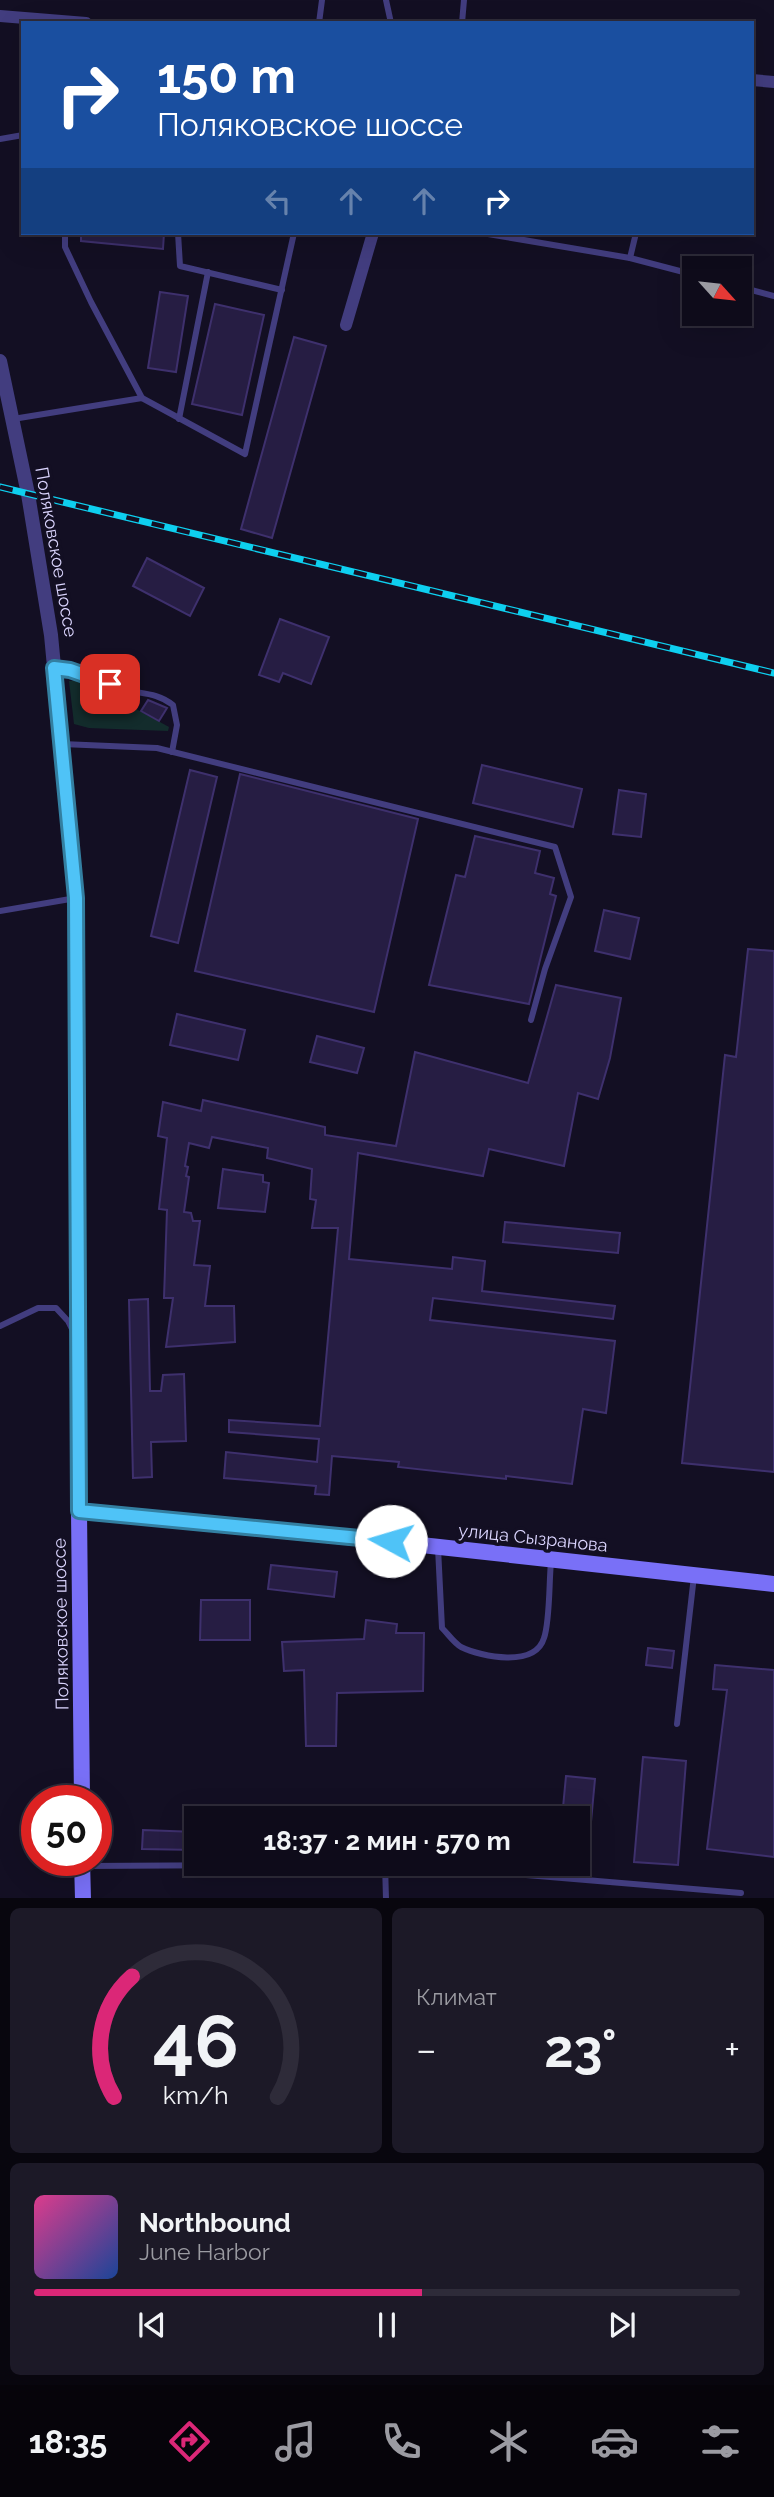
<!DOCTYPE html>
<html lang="ru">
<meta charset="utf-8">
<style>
:root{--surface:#0e0b1a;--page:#1c1927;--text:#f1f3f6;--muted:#9b9ba2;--line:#2e2b39;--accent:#db2777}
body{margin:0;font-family:Raleway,sans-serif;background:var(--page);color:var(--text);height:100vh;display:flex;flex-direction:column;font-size:26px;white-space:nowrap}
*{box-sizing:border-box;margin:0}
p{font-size:23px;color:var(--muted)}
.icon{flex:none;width:38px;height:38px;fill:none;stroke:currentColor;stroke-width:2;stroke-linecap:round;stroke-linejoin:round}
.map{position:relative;height:1898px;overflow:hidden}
.drawer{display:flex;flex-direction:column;gap:10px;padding:10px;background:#08060e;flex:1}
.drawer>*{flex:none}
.guide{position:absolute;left:21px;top:21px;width:733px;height:214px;border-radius:0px;box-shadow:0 7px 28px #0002,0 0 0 2px var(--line);background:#1a4fa0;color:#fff;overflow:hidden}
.needle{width:46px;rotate:117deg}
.buttons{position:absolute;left:682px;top:256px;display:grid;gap:14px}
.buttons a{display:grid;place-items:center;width:70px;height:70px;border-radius:0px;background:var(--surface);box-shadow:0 7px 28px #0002,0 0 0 2px var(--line);font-size:35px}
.speed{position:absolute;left:21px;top:1785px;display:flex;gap:14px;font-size:35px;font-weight:700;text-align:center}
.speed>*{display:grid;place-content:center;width:91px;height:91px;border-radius:50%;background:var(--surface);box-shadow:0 7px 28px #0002,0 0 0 2px var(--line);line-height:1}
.speed .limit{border:10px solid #d22;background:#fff;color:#111}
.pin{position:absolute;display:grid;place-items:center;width:60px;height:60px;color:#fff;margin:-30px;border-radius:14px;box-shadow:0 4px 10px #0006}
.me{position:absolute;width:77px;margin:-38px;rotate:276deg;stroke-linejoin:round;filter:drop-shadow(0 0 5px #0008)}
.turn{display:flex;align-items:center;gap:24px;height:147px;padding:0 21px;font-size:32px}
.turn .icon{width:91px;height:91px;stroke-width:2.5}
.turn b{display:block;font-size:49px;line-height:60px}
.lanes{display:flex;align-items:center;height:66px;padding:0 21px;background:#0003;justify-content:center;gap:35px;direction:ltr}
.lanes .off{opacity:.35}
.big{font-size:52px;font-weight:700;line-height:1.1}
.drawer .card{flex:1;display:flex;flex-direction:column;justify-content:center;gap:10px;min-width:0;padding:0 24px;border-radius:10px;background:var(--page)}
.drawer .dial{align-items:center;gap:0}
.dial svg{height:182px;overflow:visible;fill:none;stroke:var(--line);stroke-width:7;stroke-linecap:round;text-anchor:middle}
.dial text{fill:var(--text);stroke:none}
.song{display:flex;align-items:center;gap:21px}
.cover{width:84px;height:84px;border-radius:10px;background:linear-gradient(135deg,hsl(330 70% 55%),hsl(220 70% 35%))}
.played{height:7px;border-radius:4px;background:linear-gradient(90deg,var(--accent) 55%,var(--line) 55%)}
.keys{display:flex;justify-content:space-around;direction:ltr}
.heat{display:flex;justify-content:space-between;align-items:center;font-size:38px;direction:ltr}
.drawer .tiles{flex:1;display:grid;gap:10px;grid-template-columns:1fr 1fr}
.card:last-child{grid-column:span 2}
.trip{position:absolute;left:184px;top:1806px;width:406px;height:70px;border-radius:0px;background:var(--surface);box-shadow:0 7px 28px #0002,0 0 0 2px var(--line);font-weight:700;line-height:70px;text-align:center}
.dock{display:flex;height:112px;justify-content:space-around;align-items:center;background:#06040a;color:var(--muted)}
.dock .icon{width:49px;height:49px}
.dock .active{color:var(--accent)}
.dock b{font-size:32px;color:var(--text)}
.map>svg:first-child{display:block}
.green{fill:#132c2c}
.building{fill:#261d43;stroke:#3e306d;stroke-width:2}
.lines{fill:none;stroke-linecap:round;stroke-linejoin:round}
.service{stroke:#423d7f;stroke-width:6}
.minor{stroke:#423d7f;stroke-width:12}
.tertiary{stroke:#423d7f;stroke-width:14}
.secondary{stroke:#7970f7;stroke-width:16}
.rail-casing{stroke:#0ecfef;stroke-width:7}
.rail{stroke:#130f23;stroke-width:4.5;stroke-dasharray:13;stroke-linecap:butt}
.route-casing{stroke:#337fa1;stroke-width:18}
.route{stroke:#4fc3f7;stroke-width:12}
.labels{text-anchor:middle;stroke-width:7;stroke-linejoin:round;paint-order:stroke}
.street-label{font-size:18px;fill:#dad4fd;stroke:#130f23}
</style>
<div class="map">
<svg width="774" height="1899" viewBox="0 0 774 1899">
<rect width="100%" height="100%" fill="#130f23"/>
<path class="green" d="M83 680 169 727 168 731 89 728 74 724 69 681Z"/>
<g class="building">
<path d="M81 233H164L163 249 81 241Z"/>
<path d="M160 292 188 296 176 372 148 368Z"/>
<path d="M215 304 264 315 242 415 192 404Z"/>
<path d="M294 337 326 346 272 538 241 529Z"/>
<path d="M147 558 204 588 190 616 133 586Z"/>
<path d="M280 619 329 637 311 684 283 673 279 682 259 675Z"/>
<path d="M148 700 167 708 159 721 141 711Z"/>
<path d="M482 765 582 789 573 827 473 803Z"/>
<path d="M190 770 217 777 178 943 151 936Z"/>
<path d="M240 774 418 819 374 1012 195 971Z"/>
<path d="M619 790 646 794 641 837 613 834Z"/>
<path d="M475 836 540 851 535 873 554 878 550 894 556 896 529 1004 429 985 456 875 465 877Z"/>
<path d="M604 910 639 918 630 959 595 951Z"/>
<path d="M748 949 774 951V1472L682 1463 725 1055 736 1057Z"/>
<path d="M556 985 621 998 610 1058 598 1099 578 1093 564 1166 489 1149 483 1176 358 1153 349 1259 452 1269 453 1257 485 1261 482 1291 615 1306 613 1319 433 1298 430 1320 615 1341 606 1413 583 1409 572 1484 506 1476V1479L398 1467 399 1462 332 1456 329 1495 315 1494 316 1486 224 1478 226 1452 317 1462 319 1439 229 1432V1420L320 1426 338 1228H312L316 1200 310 1199 312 1169 267 1158 268 1148 212 1137 209 1148 189 1143 185 1166 188 1167 186 1176 189 1177 184 1212 191 1213 193 1221H200L194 1265 210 1266 205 1306H234L235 1342 166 1347 173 1298H164L167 1210 159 1209 167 1138 158 1136 163 1102 201 1111 203 1100 325 1127V1135L396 1146 415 1052 528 1083Z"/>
<path d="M177 1014 245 1030 238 1060 170 1045Z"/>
<path d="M317 1036 364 1048 357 1073 310 1062Z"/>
<path d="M223 1169 263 1175V1182L269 1183 265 1212 218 1208Z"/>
<path d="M505 1222 620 1233 618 1253 503 1242Z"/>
<path d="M148 1299 150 1391H161L163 1375 184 1374 186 1441 151 1442 152 1477 133 1478 129 1300Z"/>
<path d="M271 1565 337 1572 334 1597 268 1589Z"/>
<path d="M201 1600H250V1640H200Z"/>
<path d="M366 1620 397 1624 396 1633H424L423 1691 337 1693 336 1746H306L304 1670 284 1671 282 1642 364 1639Z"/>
<path d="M648 1648 674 1651 672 1668 646 1665Z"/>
<path d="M715 1665 774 1670V1857L707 1849 727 1690 713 1689Z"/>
<path d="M643 1757 686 1761 678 1865 634 1862Z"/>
<path d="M566 1776 595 1779 589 1843 578 1842V1818H562Z"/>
<path d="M143 1830 196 1832V1850L142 1849Z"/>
</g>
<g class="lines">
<g class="service">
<path d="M386 0 391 23"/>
<path d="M319 23 322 0"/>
<path d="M462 23 464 0"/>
<path d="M0 139 23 135"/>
<path d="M65 233V247L91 302 142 398"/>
<path d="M178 233 180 266 282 290"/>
<path d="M482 233 630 258"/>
<path d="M636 233 630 258 695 275"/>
<path d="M740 287 774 296"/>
<path d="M13 419 142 398 245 454 294 233"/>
<path d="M179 419 208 272"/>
<path d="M55 669C80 672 101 683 125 690 143 694 158 693 173 705L177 725 172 752"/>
<path d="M62 744 157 748 555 847 571 897 545 969 531 1020"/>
<path d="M0 911 76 898"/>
<path d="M0 1326 38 1308H56L68 1321 74 1333"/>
<path d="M438 1548 442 1628C448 1634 454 1643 461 1647 482 1657 535 1668 544 1638 550 1621 549 1581 551 1562"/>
<path d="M677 1724 694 1576"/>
<path d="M385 1864 386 1899"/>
<path d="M84 1866 394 1864 741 1893"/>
</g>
<g class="minor">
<path d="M0 16 86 23"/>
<path d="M752 80 774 82"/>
<path d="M346 325 373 233"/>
</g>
<path class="tertiary" d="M0 361 28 494 51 635 76 898 79 1511"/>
<g class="secondary">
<path d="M82 1801 79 1511 367 1539 774 1584"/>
<path d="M82 1860 83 1899"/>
</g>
<defs>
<path id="rail" d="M0 487 774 673"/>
</defs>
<use href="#rail" class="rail-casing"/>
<use href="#rail" class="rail"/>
</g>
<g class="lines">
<defs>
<path id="route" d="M110 684 70 670 54 668 76 898 79 1511 391 1541"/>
</defs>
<use href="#route" class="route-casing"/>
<use href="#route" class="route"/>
</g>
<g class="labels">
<g class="street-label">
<text transform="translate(56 552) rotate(80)" y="6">Поляковское шоссе</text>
<text transform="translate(533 1538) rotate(6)" y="6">улица Сызранова</text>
<text transform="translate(61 1624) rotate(-91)" y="6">Поляковское шоссе</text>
</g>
</g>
</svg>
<div class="buttons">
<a><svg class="needle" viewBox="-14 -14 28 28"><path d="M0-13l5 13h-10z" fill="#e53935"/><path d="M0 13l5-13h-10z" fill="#9b9ba2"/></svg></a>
</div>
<div class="speed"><div class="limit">50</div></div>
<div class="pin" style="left:110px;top:684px;background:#d93025"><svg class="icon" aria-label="arrive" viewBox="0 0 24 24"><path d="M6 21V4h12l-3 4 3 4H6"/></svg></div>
<svg class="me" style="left:391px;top:1541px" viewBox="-20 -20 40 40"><circle r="19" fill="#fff"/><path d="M0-13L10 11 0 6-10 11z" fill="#4fc3f7"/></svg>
<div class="trip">18:37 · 2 мин · 570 m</div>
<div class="guide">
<div class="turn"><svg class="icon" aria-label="right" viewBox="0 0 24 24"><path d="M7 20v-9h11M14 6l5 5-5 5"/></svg><div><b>150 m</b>Поляковское шоссе</div></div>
<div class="lanes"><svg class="icon off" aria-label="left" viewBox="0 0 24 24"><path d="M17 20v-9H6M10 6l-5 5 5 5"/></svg><svg class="icon off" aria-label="ahead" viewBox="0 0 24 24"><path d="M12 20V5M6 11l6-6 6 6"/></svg><svg class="icon off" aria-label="ahead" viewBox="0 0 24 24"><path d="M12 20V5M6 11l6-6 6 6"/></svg><svg class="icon" aria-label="right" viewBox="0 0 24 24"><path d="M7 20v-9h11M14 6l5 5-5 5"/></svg></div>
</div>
</div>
<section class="drawer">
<div class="tiles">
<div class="card dial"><svg viewBox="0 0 100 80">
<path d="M14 69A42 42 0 1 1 86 69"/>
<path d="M14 69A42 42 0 0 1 22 16" stroke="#db2777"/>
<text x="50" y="56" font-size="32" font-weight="700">46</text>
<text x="50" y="72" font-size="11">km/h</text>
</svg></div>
<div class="card"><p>Климат</p>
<div class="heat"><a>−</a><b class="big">23°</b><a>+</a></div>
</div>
<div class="card">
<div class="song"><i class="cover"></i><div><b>Northbound</b><p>June Harbor</p></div></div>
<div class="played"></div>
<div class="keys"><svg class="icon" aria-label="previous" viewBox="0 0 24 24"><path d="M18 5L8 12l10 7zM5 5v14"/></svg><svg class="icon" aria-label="pause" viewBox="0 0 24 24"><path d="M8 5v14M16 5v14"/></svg><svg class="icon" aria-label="next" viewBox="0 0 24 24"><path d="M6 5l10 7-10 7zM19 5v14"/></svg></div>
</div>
</div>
</section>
<nav class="dock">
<b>18:35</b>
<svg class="icon active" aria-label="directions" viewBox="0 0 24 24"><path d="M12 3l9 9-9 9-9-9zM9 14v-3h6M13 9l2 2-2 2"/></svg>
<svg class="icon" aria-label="music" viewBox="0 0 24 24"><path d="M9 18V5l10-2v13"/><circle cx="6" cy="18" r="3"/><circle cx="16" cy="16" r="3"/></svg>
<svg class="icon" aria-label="phone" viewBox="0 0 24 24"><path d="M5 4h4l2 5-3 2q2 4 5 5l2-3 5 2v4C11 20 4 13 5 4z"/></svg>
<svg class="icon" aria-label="climate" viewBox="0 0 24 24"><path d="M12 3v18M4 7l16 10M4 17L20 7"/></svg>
<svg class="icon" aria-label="car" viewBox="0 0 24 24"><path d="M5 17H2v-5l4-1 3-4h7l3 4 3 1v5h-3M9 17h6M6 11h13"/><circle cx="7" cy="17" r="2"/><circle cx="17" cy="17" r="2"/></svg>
<svg class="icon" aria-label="filters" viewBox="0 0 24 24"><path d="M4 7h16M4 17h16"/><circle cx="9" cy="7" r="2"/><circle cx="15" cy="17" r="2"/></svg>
</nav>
